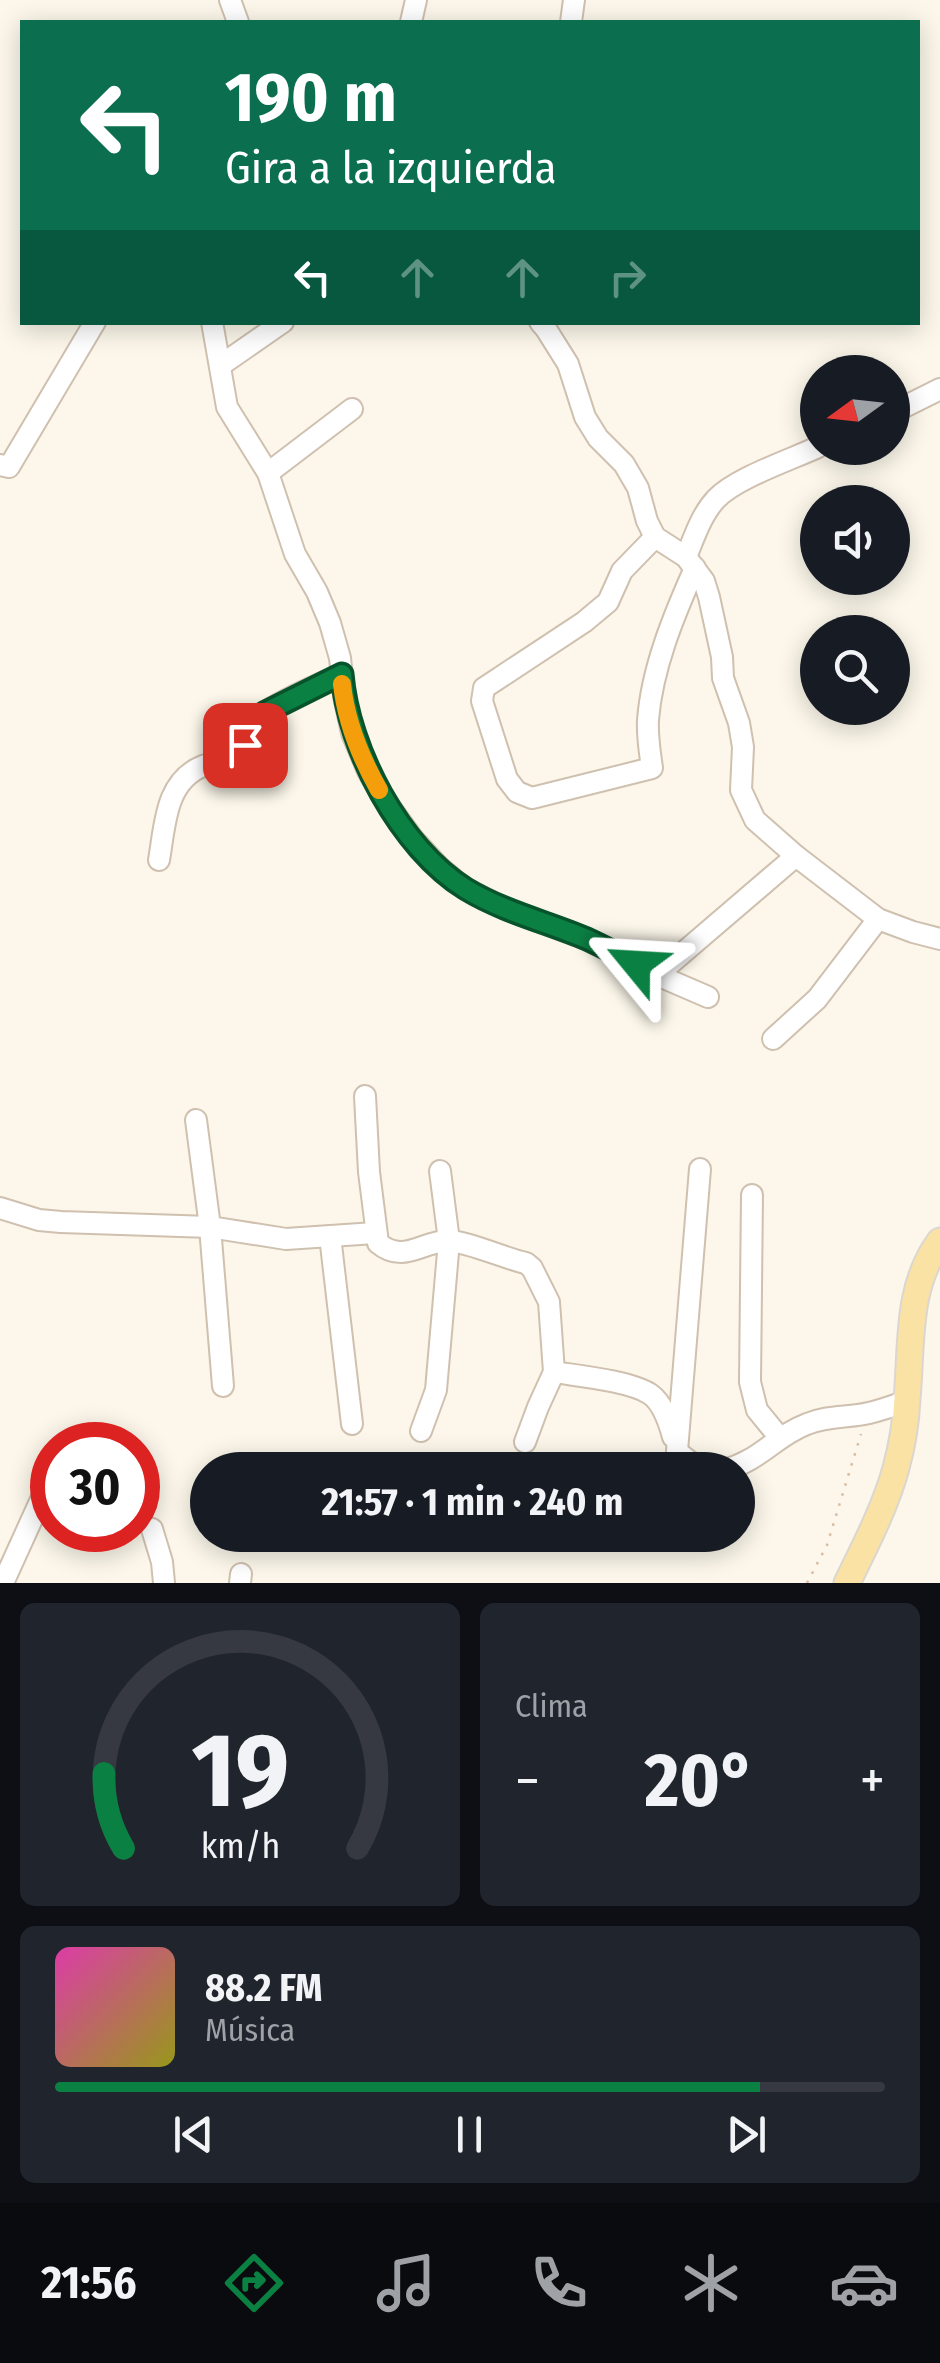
<!DOCTYPE html>
<html lang="es">
<meta charset="utf-8">
<style>
:root{--surface:#171b24;--page:#20242c;--text:#f1f3f6;--muted:#9ea1a6;--line:#363941;--accent:#0b8043}
body{margin:0;font-family:"Fira Sans Condensed",sans-serif;background:var(--page);color:var(--text);height:100vh;display:flex;flex-direction:column;font-size:38px;white-space:nowrap}
*{box-sizing:border-box;margin:0}
p{font-size:32px;color:var(--muted)}
.icon{flex:none;width:55px;height:55px;fill:none;stroke:currentColor;stroke-width:2;stroke-linecap:round;stroke-linejoin:round}
.map{position:relative;height:1583px;overflow:hidden}
.sheet{display:flex;flex-direction:column;gap:20px;padding:20px;background:#0d0f14;flex:1}
.sheet>*{flex:none}
.hud{position:absolute;left:20px;top:20px;width:900px;height:305px;border-radius:0px;box-shadow:0 5px 25px #0003;background:#0b6e4f;color:#fff;overflow:hidden}
.needle{width:65px;rotate:255deg}
.tools{position:absolute;left:800px;top:355px;display:grid;gap:20px}
.tools a{display:grid;place-items:center;width:110px;height:110px;border-radius:50%;background:var(--surface);box-shadow:0 5px 25px #0003;font-size:50px}
.speed{position:absolute;left:30px;top:1422px;display:flex;gap:20px;font-size:50px;font-weight:700;text-align:center}
.speed>*{display:grid;place-content:center;width:130px;height:130px;border-radius:50%;background:var(--surface);box-shadow:0 5px 25px #0003;line-height:1}
.speed .limit{border:15px solid #d22;background:#fff;color:#111}
.pin{position:absolute;display:grid;place-items:center;width:85px;height:85px;color:#fff;margin:-42px;border-radius:20px;box-shadow:0 5px 15px #0006}
.me{position:absolute;width:110px;margin:-55px;rotate:297deg;stroke-linejoin:round;filter:drop-shadow(0 0 8px #0008)}
.turn{display:flex;align-items:center;gap:35px;height:210px;padding:0 40px;font-size:45px}
.turn .icon{width:130px;height:130px;stroke-width:2.5}
.turn b{display:block;font-size:70px;line-height:85px}
.lanes{display:flex;align-items:center;height:95px;padding:0 40px;background:#0003;justify-content:center;gap:50px;direction:ltr}
.lanes .off{opacity:.35}
.big{font-size:75px;font-weight:700;line-height:1.1}
.sheet .card{flex:1;display:flex;flex-direction:column;justify-content:center;gap:15px;min-width:0;padding:0 35px;border-radius:15px;background:var(--page)}
.sheet .dial{align-items:center;gap:0}
.dial svg{height:260px;overflow:visible;fill:none;stroke:var(--line);stroke-width:7;stroke-linecap:round;text-anchor:middle}
.dial text{fill:var(--text);stroke:none}
.song{display:flex;align-items:center;gap:30px}
.cover{width:120px;height:120px;border-radius:15px;background:linear-gradient(135deg,hsl(320 70% 55%),hsl(60 70% 35%))}
.played{height:10px;border-radius:5px;background:linear-gradient(90deg,var(--accent) 85%,var(--line) 85%)}
.keys{display:flex;justify-content:space-around;direction:ltr}
.heat{display:flex;justify-content:space-between;align-items:center;font-size:55px;direction:ltr}
.sheet .tiles{flex:1;display:grid;gap:20px;grid-template-columns:1fr 1fr}
.card:last-child{grid-column:span 2}
.trip{position:absolute;left:190px;top:1452px;width:565px;height:100px;border-radius:50px;background:var(--surface);box-shadow:0 5px 25px #0003;font-weight:700;line-height:100px;text-align:center}
.tabs{display:flex;height:160px;justify-content:space-around;align-items:center;background:#090b0e;color:var(--muted)}
.tabs .icon{width:70px;height:70px}
.tabs .active{color:var(--accent)}
.tabs b{font-size:45px;color:var(--text)}
.map>svg:first-child{display:block}
.lines{fill:none;stroke-linecap:round;stroke-linejoin:round}
.minor-casing{stroke:#cfc0af;stroke-width:24}
.major-casing{stroke:#dcd6d1;stroke-width:29}
.path{stroke:#d7bda4;stroke-width:2.5;stroke-dasharray:2.5 8;stroke-linecap:butt}
.minor{stroke:#fff;stroke-width:20}
.major{stroke:#f9e2a4;stroke-width:25}
.route-casing{stroke:#07532c;stroke-width:25}
.route{stroke:#0b8043;stroke-width:18}
.slow{stroke:#f59e0b;stroke-width:18}
</style>
<div class="map">
<svg width="940" height="1583" viewBox="0 0 940 1583">
<rect width="100%" height="100%" fill="#fcf7ea"/>
<g class="lines">
<defs>
<g id="minor">
<path d="M230 0 238 22"/>
<path d="M411 22 416 0"/>
<path d="M571 22 574 0"/>
<path d="M212 322 227 407 268 473 295 554 317 592 330 623 340 658 344 696 352 733 368 771 384 799 413 839 439 867 464 888 508 910 586 939 657 975 708 997"/>
<path d="M540 322 546 329 568 364 585 417 598 438 624 464 638 488 647 521 655 537 686 557 704 581 709 597 722 657 723 678 739 723 743 747 741 790 755 820 796 856 878 919 913 932 940 939"/>
<path d="M221 365 283 322"/>
<path d="M892 413 940 389"/>
<path d="M0 465 9 467 95 322"/>
<path d="M268 473 352 409"/>
<path d="M655 537 622 571 608 602 584 622 484 688 482 701 507 779 517 792 532 798 652 768C650 753 647 736 648 720 652 668 674 615 695 568"/>
<path d="M686 557C694 538 701 515 716 499 736 478 790 460 818 447"/>
<path d="M159 860C165 826 165 781 203 766 212 762 225 763 233 757 248 748 247 729 258 718 276 702 319 685 342 674"/>
<path d="M657 975 796 856"/>
<path d="M773 1039 817 999 878 919"/>
<path d="M365 1096 369 1172 378 1243C403 1264 421 1242 447 1241 464 1240 506 1259 526 1263L532 1268 549 1302 554 1372 538 1407 525 1442"/>
<path d="M196 1120 210 1227 223 1386"/>
<path d="M700 1169 677 1451C689 1462 700 1470 718 1470"/>
<path d="M752 1195 750 1382 757 1410 780 1438"/>
<path d="M0 1208 39 1220 61 1222 210 1227 286 1239 375 1233"/>
<path d="M330 1236 352 1424"/>
<path d="M554 1372C579 1376 630 1381 650 1394 663 1403 669 1422 673 1437"/>
<path d="M421 1431 436 1390 449 1241 440 1171"/>
<path d="M724 1470C760 1461 775 1436 807 1424 828 1415 848 1418 869 1413 882 1410 895 1405 907 1401"/>
<path d="M152 1529 162 1562 164 1583"/>
<path d="M3 1583 48 1484"/>
<path d="M240 1583 241 1574"/>
</g>
<path id="major" d="M847 1583C865 1546 885 1508 896 1468 902 1446 906 1421 907 1399 912 1344 906 1287 940 1241"/>
</defs>
<use href="#minor" class="minor-casing"/>
<use href="#major" class="major-casing"/>
<path class="path" d="M807 1583 827 1545 861 1434"/>
<use href="#minor" class="minor"/>
<use href="#major" class="major"/>
</g>
<g class="lines">
<defs>
<path id="route" d="M245 745 252 724 264 713 342 674C348 749 400 848 466 889 504 912 547 922 587 939 604 947 620 955 636 964"/>
</defs>
<use href="#route" class="route-casing"/>
<use href="#route" class="route"/>
<path class="slow" d="M342 684C346 722 361 758 379 790"/>
</g>
</svg>
<div class="tools">
<a><svg class="needle" viewBox="-14 -14 28 28"><path d="M0-13l5 13h-10z" fill="#e53935"/><path d="M0 13l5-13h-10z" fill="#9ea1a6"/></svg></a>
<a><svg class="icon" aria-label="sound" viewBox="0 0 24 24"><path d="M4 9h4l5-4v14l-5-4H4zM17 9q2 3 0 6"/></svg></a>
<a><svg class="icon" aria-label="search" viewBox="0 0 24 24"><circle cx="10" cy="10" r="6"/><path d="M15 15l6 6"/></svg></a>
</div>
<div class="speed"><div class="limit">30</div></div>
<div class="pin" style="left:245px;top:745px;background:#d93025"><svg class="icon" aria-label="arrive" viewBox="0 0 24 24"><path d="M6 21V4h12l-3 4 3 4H6"/></svg></div>
<svg class="me" style="left:636px;top:964px" viewBox="-20 -20 40 40"><path d="M0-17L14 15 0 8-14 15z" fill="#0b8043" stroke="#fff" stroke-width="4"/></svg>
<div class="trip">21:57 · 1 min · 240 m</div>
<div class="hud">
<div class="turn"><svg class="icon" aria-label="left" viewBox="0 0 24 24"><path d="M17 20v-9H6M10 6l-5 5 5 5"/></svg><div><b>190 m</b>Gira a la izquierda</div></div>
<div class="lanes"><svg class="icon" aria-label="left" viewBox="0 0 24 24"><path d="M17 20v-9H6M10 6l-5 5 5 5"/></svg><svg class="icon off" aria-label="ahead" viewBox="0 0 24 24"><path d="M12 20V5M6 11l6-6 6 6"/></svg><svg class="icon off" aria-label="ahead" viewBox="0 0 24 24"><path d="M12 20V5M6 11l6-6 6 6"/></svg><svg class="icon off" aria-label="right" viewBox="0 0 24 24"><path d="M7 20v-9h11M14 6l5 5-5 5"/></svg></div>
</div>
</div>
<section class="sheet">
<div class="tiles">
<div class="card dial"><svg viewBox="0 0 100 80">
<path d="M14 69A42 42 0 1 1 86 69"/>
<path d="M14 69A42 42 0 0 1 8 46" stroke="#0b8043"/>
<text x="50" y="56" font-size="32" font-weight="700">19</text>
<text x="50" y="72" font-size="11">km/h</text>
</svg></div>
<div class="card"><p>Clima</p>
<div class="heat"><a>−</a><b class="big">20°</b><a>+</a></div>
</div>
<div class="card">
<div class="song"><i class="cover"></i><div><b>88.2 FM</b><p>Música</p></div></div>
<div class="played"></div>
<div class="keys"><svg class="icon" aria-label="previous" viewBox="0 0 24 24"><path d="M18 5L8 12l10 7zM5 5v14"/></svg><svg class="icon" aria-label="pause" viewBox="0 0 24 24"><path d="M8 5v14M16 5v14"/></svg><svg class="icon" aria-label="next" viewBox="0 0 24 24"><path d="M6 5l10 7-10 7zM19 5v14"/></svg></div>
</div>
</div>
</section>
<nav class="tabs">
<b>21:56</b>
<svg class="icon active" aria-label="directions" viewBox="0 0 24 24"><path d="M12 3l9 9-9 9-9-9zM9 14v-3h6M13 9l2 2-2 2"/></svg>
<svg class="icon" aria-label="music" viewBox="0 0 24 24"><path d="M9 18V5l10-2v13"/><circle cx="6" cy="18" r="3"/><circle cx="16" cy="16" r="3"/></svg>
<svg class="icon" aria-label="phone" viewBox="0 0 24 24"><path d="M5 4h4l2 5-3 2q2 4 5 5l2-3 5 2v4C11 20 4 13 5 4z"/></svg>
<svg class="icon" aria-label="climate" viewBox="0 0 24 24"><path d="M12 3v18M4 7l16 10M4 17L20 7"/></svg>
<svg class="icon" aria-label="car" viewBox="0 0 24 24"><path d="M5 17H2v-5l4-1 3-4h7l3 4 3 1v5h-3M9 17h6M6 11h13"/><circle cx="7" cy="17" r="2"/><circle cx="17" cy="17" r="2"/></svg>
</nav>
